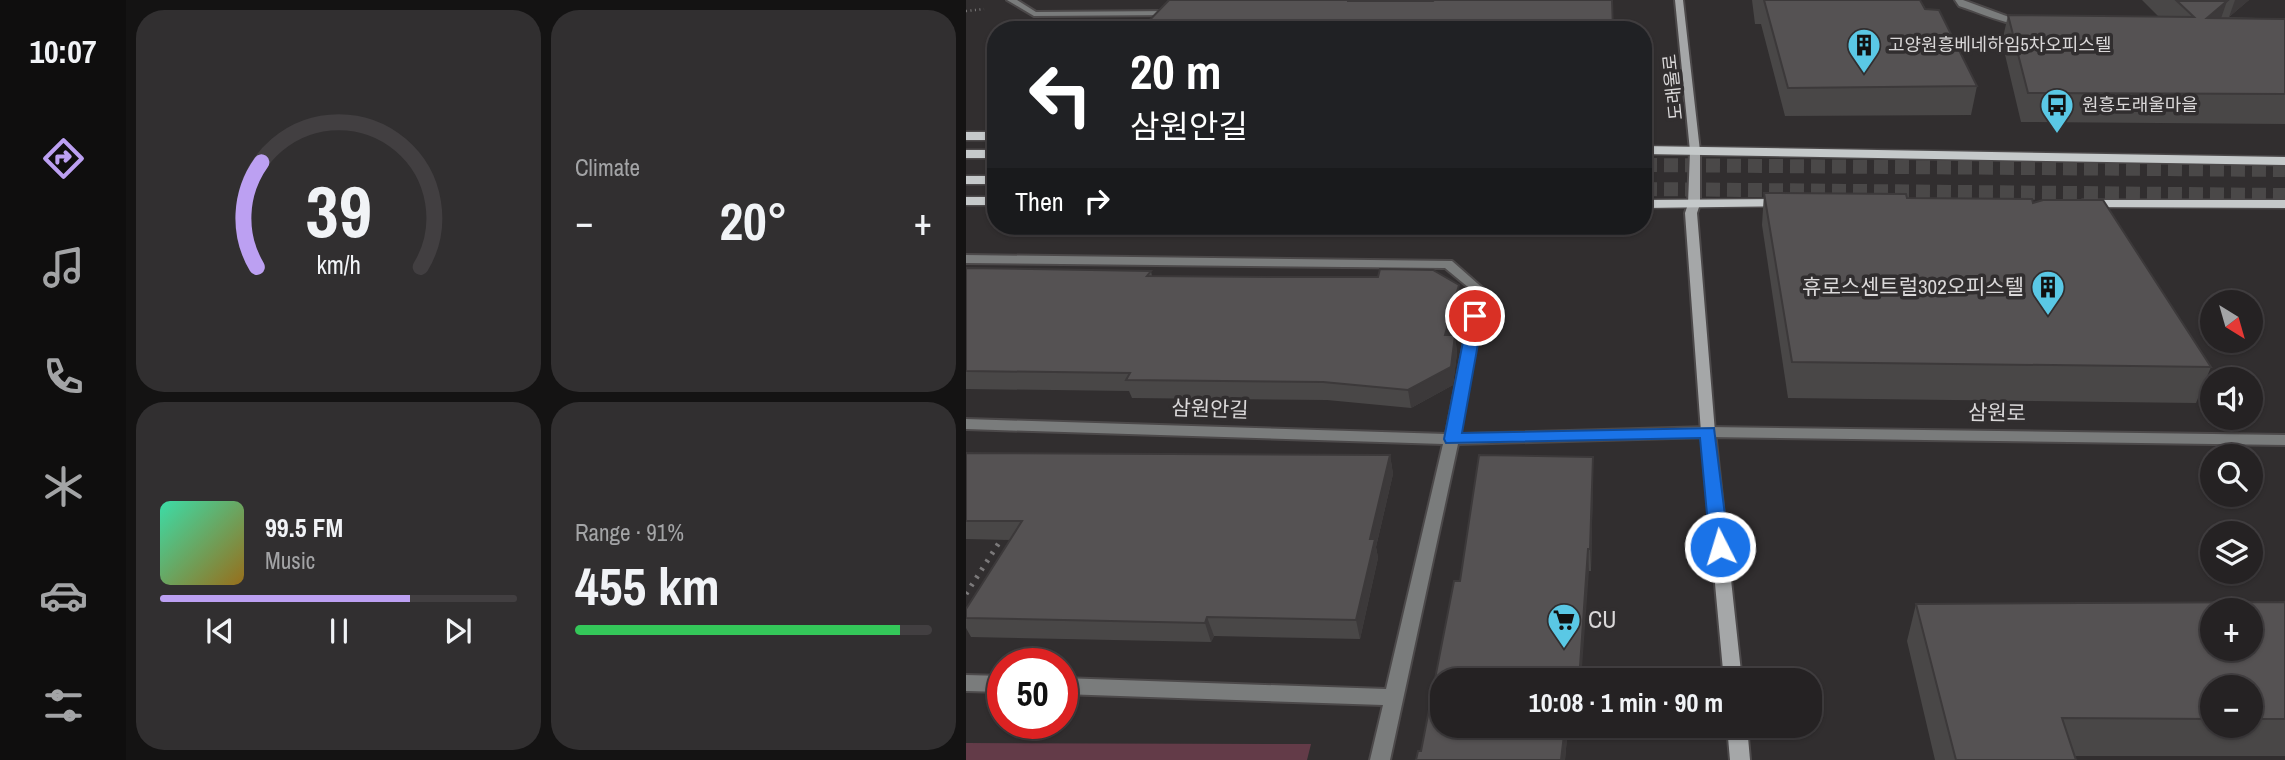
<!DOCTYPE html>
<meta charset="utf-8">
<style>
:root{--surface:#252223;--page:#312f30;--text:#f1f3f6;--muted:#a3a4a6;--line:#423f41;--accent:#bca0f2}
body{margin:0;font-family:"Archivo Narrow","Noto Sans KR",sans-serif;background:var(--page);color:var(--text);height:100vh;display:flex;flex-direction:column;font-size:26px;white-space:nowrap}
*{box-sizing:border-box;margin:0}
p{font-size:23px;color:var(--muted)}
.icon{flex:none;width:38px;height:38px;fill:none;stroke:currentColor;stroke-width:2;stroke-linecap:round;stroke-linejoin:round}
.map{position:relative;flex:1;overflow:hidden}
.details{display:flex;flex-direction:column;gap:10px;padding:10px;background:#141313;width:840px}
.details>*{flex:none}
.guide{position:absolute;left:21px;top:21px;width:665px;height:214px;border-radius:28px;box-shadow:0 2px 5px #0004,0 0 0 2px var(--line);background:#202124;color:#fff;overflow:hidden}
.needle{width:46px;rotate:143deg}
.tools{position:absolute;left:1234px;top:290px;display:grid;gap:14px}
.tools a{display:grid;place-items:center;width:63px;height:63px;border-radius:50%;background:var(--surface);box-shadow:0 2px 5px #0004,0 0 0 2px var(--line);font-size:35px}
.speed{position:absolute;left:21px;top:648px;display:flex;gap:14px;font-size:35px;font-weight:700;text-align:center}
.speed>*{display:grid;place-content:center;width:91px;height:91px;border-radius:50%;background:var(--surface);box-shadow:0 2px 5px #0004,0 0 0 2px var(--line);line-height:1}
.speed .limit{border:10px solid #d22;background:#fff;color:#111}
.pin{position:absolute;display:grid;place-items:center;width:60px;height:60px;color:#fff;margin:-30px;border:4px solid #fff;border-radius:50%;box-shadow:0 2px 7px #0007}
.me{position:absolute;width:77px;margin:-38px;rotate:355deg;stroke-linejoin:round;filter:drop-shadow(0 0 5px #0008)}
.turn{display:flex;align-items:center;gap:24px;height:147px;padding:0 28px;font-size:32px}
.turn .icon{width:91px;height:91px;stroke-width:2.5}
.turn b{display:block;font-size:49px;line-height:60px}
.then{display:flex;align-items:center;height:66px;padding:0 28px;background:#0003;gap:14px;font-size:26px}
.big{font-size:52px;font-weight:800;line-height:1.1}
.details .card{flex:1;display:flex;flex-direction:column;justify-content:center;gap:10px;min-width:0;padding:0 24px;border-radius:28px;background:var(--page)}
.details .dial{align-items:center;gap:0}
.dial svg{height:182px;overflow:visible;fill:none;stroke:var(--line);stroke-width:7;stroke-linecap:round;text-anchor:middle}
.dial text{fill:var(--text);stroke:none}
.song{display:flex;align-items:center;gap:21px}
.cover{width:84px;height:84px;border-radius:10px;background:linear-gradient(135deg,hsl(160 70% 55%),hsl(40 70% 35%))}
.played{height:7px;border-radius:4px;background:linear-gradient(90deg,var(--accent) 70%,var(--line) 70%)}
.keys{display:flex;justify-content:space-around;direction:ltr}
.heat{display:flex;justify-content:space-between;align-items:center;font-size:38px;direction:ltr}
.charge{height:10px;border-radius:5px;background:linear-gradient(90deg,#34c759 91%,var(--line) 0)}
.details .tiles{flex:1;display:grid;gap:10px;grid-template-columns:repeat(2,1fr)}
.trip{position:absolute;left:464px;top:668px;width:392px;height:70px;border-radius:28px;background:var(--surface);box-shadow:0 2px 5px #0004,0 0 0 2px var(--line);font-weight:800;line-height:70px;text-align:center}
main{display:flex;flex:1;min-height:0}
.tabs{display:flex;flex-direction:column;width:126px;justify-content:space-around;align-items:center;background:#0f0e0e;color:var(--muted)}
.tabs .icon{width:49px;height:49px}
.tabs .active{color:var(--accent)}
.tabs b{font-size:32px;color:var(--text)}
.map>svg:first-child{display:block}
.green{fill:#633b48}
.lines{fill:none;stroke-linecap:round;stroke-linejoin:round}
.primary-tunnel{stroke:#4a4848;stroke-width:14;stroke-dasharray:14 7;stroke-linecap:butt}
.minor-casing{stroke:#4c494a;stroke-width:4}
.secondary-casing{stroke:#4c494a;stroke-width:4}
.primary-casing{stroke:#4c494a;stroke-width:3}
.path-far1{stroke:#7b797a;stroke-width:2.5;stroke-dasharray:1 3.5;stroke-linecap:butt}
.path{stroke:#7b797a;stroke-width:5;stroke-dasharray:2.5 7;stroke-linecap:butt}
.minor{fill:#7a7c7c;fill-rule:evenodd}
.secondary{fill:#a5a7a8;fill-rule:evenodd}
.primary{fill:#c5c9ca;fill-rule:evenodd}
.wall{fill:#494747;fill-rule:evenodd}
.shaded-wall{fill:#3c393a}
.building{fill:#555253;stroke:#3c393a;stroke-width:2;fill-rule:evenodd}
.route{fill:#1a73e8;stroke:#114b97;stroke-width:2}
.labels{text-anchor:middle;stroke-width:7;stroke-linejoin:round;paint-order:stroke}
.far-poi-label{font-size:18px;fill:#dad8d9;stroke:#312e2f;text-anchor:start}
.far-street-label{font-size:18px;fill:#dad8d9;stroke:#312e2f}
.poi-label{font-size:21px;fill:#dad8d9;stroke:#312e2f;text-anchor:end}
.street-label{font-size:21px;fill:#dad8d9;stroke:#312e2f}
.near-poi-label{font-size:24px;fill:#dad8d9;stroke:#312e2f;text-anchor:start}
</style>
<main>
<nav class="tabs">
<b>10:07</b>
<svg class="icon active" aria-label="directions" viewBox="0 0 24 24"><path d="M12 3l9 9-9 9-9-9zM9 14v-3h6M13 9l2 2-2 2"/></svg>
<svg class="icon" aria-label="music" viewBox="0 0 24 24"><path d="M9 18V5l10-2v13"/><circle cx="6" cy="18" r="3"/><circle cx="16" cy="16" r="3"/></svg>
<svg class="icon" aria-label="phone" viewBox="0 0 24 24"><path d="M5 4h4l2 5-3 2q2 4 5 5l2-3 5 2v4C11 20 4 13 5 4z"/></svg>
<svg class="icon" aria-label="climate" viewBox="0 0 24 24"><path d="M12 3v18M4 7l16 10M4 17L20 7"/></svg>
<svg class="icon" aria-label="car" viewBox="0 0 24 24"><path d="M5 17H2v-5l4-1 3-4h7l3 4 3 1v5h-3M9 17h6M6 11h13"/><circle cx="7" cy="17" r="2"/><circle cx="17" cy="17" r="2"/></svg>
<svg class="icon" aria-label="filters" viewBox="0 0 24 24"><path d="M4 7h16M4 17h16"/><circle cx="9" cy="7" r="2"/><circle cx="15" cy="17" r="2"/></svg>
</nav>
<section class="details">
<div class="tiles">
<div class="card dial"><svg viewBox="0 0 100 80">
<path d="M14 69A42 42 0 1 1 86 69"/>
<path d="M14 69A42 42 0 0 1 16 23" stroke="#bca0f2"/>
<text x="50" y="56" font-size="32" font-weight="700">39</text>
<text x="50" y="72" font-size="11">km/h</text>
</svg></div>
<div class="card"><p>Climate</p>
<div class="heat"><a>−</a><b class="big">20°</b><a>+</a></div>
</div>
<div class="card">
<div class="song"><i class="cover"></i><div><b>99.5 FM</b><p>Music</p></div></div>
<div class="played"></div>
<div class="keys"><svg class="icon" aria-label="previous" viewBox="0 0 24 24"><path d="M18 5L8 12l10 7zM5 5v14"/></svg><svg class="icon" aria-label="pause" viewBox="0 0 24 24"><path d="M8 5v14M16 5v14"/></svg><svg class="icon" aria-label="next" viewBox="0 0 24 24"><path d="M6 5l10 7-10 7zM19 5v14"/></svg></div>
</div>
<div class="card"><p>Range · 91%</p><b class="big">455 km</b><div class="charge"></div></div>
</div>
</section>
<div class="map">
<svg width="1319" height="760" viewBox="0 0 1319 760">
<rect width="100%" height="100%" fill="#312e2f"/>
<path class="green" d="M0 743 345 744 341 760H0Z"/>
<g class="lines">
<g class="primary-tunnel">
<path d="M677 165 1319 170"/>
<path d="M677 189 1319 195"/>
</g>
<defs>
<g id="minor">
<path d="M41 0H51L70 12 208 11 212 13 208 15 68 16Z"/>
<path d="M989 0H997L1051 20 1064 22C1049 30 1010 11 993 6Z"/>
<path d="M0 255 486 261 520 291 494 434 742 427 1319 435V445L742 437 492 444 424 760H404L417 705 96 694V678L420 689 477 444 0 429V419L480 434 508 292 479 268 0 263Z"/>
<path d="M0 675 37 676V692L0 691Z"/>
</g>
<g id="secondary">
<path d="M709 0H717L734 151V204L731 213 749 432 776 681H758L735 432 719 213 722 204 724 151Z"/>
<path d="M761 726H781L784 760H764Z"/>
</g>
<g id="primary">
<rect x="0" y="132" width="30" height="8"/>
<path d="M677 146 1319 157V165L677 154Z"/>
<rect x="0" y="150" width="30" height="8"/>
<rect x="0" y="176" width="30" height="8"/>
<rect x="0" y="197" width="30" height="8"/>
<path d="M822 199 827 200V206L677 208V200Z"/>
<path d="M1116 200H1319V208L1111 207 1109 204Z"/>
</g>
</defs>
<use href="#minor" class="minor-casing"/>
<use href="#secondary" class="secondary-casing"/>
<use href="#primary" class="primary-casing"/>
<path class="path-far1" d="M0 11 18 9"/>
<path class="path" d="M0 594 38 535"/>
<use href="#minor" class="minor"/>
<use href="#secondary" class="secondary"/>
<use href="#primary" class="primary"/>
</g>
<g class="wall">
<path d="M786 0H954L1011 86 1005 115 819 116 795 24H789Z"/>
<path d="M1176 0H1283L1263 17 1319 19V124L1055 122 1036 42 1042 15 1193 17Z"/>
<path d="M798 193 1067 203 1245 367 1230 403 822 398 796 225Z"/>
<path d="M0 268 185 271 186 276 495 302 486 335H489L491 353 487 385 445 408 361 400 166 398 163 391 0 389Z"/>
<path d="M0 453 424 455 427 474 410 547 412 558 394 639 248 636 245 642 5 637 0 628V609L44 540 0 539Z"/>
<path d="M627 478 625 571H623L476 726H602L599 760 455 751Z"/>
<path d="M1319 602V756H1109L1110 760H969L941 641 950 604ZM1246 688H1284V726H1246Z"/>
</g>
<g class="shaded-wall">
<path d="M1269 0H1283L1263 17Z"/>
<path d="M1261 1 1252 27 1241 18Z"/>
<path d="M493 285 495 302 481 353 479 335Z"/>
<path d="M489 335 491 353 487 385 445 408 442 390Z"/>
<path d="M424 455 427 474 410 547 412 558 394 639 390 620 404 539Z"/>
<path d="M627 457V478L625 571 624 549Z"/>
<path d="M622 549 623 571 615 681H613Z"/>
<path d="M241 617 248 636 245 642 239 623Z"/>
<path d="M599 726H602L599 760H595Z"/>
</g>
<g class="building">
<path d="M203 0H382V1H467L468 0H646L647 30H174Z"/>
<path d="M798 0H954L959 9 973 10 1011 86 822 88Z"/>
<path d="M1211 1H1261L1241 18 1319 19V94L1062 93 1042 15 1228 17Z"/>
<path d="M798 193 940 194 941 198 1066 199 1067 203 1077 200H1137L1245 367 826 362Z"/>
<path d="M0 268 185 271 181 276 306 277H412L414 269 467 270 493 285 479 335H489L485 367 442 390 357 382 160 380 164 373 0 371Z"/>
<path d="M0 453 424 455 404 539H409L390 620 241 617 239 623 0 618V609L56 521H0Z"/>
<path d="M513 455 627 457 624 549H622L613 681H476V726H599L595 760H450L452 751H455L488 581H494Z"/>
<path d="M1319 602V719H1284V688H1246V719L1096 718 1110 760H990L950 604ZM1246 611H1284V649H1246Z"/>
</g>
<path class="route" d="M509 311 517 316 496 433 748 428 763 547 760 552 754 554 744 547 734 438 480 443 478 439 502 316Z"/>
<defs>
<symbol id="building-pin" viewBox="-11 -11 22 30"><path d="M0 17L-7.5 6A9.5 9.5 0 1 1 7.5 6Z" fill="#5ac8e5" stroke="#312e2f"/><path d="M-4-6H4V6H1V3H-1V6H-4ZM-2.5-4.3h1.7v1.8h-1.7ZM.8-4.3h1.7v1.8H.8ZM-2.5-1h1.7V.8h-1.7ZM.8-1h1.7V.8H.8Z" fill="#111"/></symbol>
<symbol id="bus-pin" viewBox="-11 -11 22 30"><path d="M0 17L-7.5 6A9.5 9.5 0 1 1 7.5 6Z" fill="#5ac8e5" stroke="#312e2f"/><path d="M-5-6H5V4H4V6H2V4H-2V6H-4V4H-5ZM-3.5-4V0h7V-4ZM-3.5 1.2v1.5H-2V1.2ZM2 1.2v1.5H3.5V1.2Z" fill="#111"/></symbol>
<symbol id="supermarket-pin" viewBox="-11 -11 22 30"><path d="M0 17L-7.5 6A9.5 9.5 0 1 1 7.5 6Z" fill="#5ac8e5" stroke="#312e2f"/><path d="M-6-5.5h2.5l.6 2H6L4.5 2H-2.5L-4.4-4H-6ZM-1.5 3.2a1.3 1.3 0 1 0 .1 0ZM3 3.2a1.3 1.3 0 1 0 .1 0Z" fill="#111"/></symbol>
</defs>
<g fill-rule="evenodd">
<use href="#building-pin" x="879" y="26" width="38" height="52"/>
<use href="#bus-pin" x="1072" y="86" width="38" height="52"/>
<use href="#building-pin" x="1063" y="268" width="38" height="52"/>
<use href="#supermarket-pin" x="579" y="601" width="38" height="52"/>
</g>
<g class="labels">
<g class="far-poi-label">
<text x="922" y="51">고양원흥베네하임5차오피스텔</text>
<text x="1116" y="111">원흥도래울마을</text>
</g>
<g class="far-street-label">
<text transform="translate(707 87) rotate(-96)" y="6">도래울로</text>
</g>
<g class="poi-label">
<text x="1058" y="294">휴로스센트럴302오피스텔</text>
</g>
<g class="street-label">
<text transform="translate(244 409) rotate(2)" y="7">삼원안길</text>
<text transform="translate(1031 413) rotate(1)" y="7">삼원로</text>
</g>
<g class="near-poi-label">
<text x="622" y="628">CU</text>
</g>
</g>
</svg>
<div class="tools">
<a><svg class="needle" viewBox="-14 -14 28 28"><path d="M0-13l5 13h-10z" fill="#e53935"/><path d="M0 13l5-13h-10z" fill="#a3a4a6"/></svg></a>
<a><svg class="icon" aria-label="sound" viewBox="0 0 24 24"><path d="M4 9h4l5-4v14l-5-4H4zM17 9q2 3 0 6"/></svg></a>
<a><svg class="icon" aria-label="search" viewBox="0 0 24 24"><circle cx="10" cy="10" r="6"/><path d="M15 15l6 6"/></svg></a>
<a><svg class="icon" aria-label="layers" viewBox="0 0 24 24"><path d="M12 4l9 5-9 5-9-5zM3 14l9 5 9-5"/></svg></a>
<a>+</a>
<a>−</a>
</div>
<div class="speed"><div class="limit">50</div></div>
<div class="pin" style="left:509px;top:316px;background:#d93025"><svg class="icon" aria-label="arrive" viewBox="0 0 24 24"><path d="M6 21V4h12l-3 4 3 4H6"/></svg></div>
<svg class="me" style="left:754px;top:547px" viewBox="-20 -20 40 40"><circle r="17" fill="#1a73e8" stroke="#fff" stroke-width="3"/><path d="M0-11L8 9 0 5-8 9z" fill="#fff"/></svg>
<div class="trip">10:08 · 1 min · 90 m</div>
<div class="guide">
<div class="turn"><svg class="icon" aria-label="left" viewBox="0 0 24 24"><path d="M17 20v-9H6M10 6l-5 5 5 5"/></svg><div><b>20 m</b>삼원안길</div></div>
<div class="then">Then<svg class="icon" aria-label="right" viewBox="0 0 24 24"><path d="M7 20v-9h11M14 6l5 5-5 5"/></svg></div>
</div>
</div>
</main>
